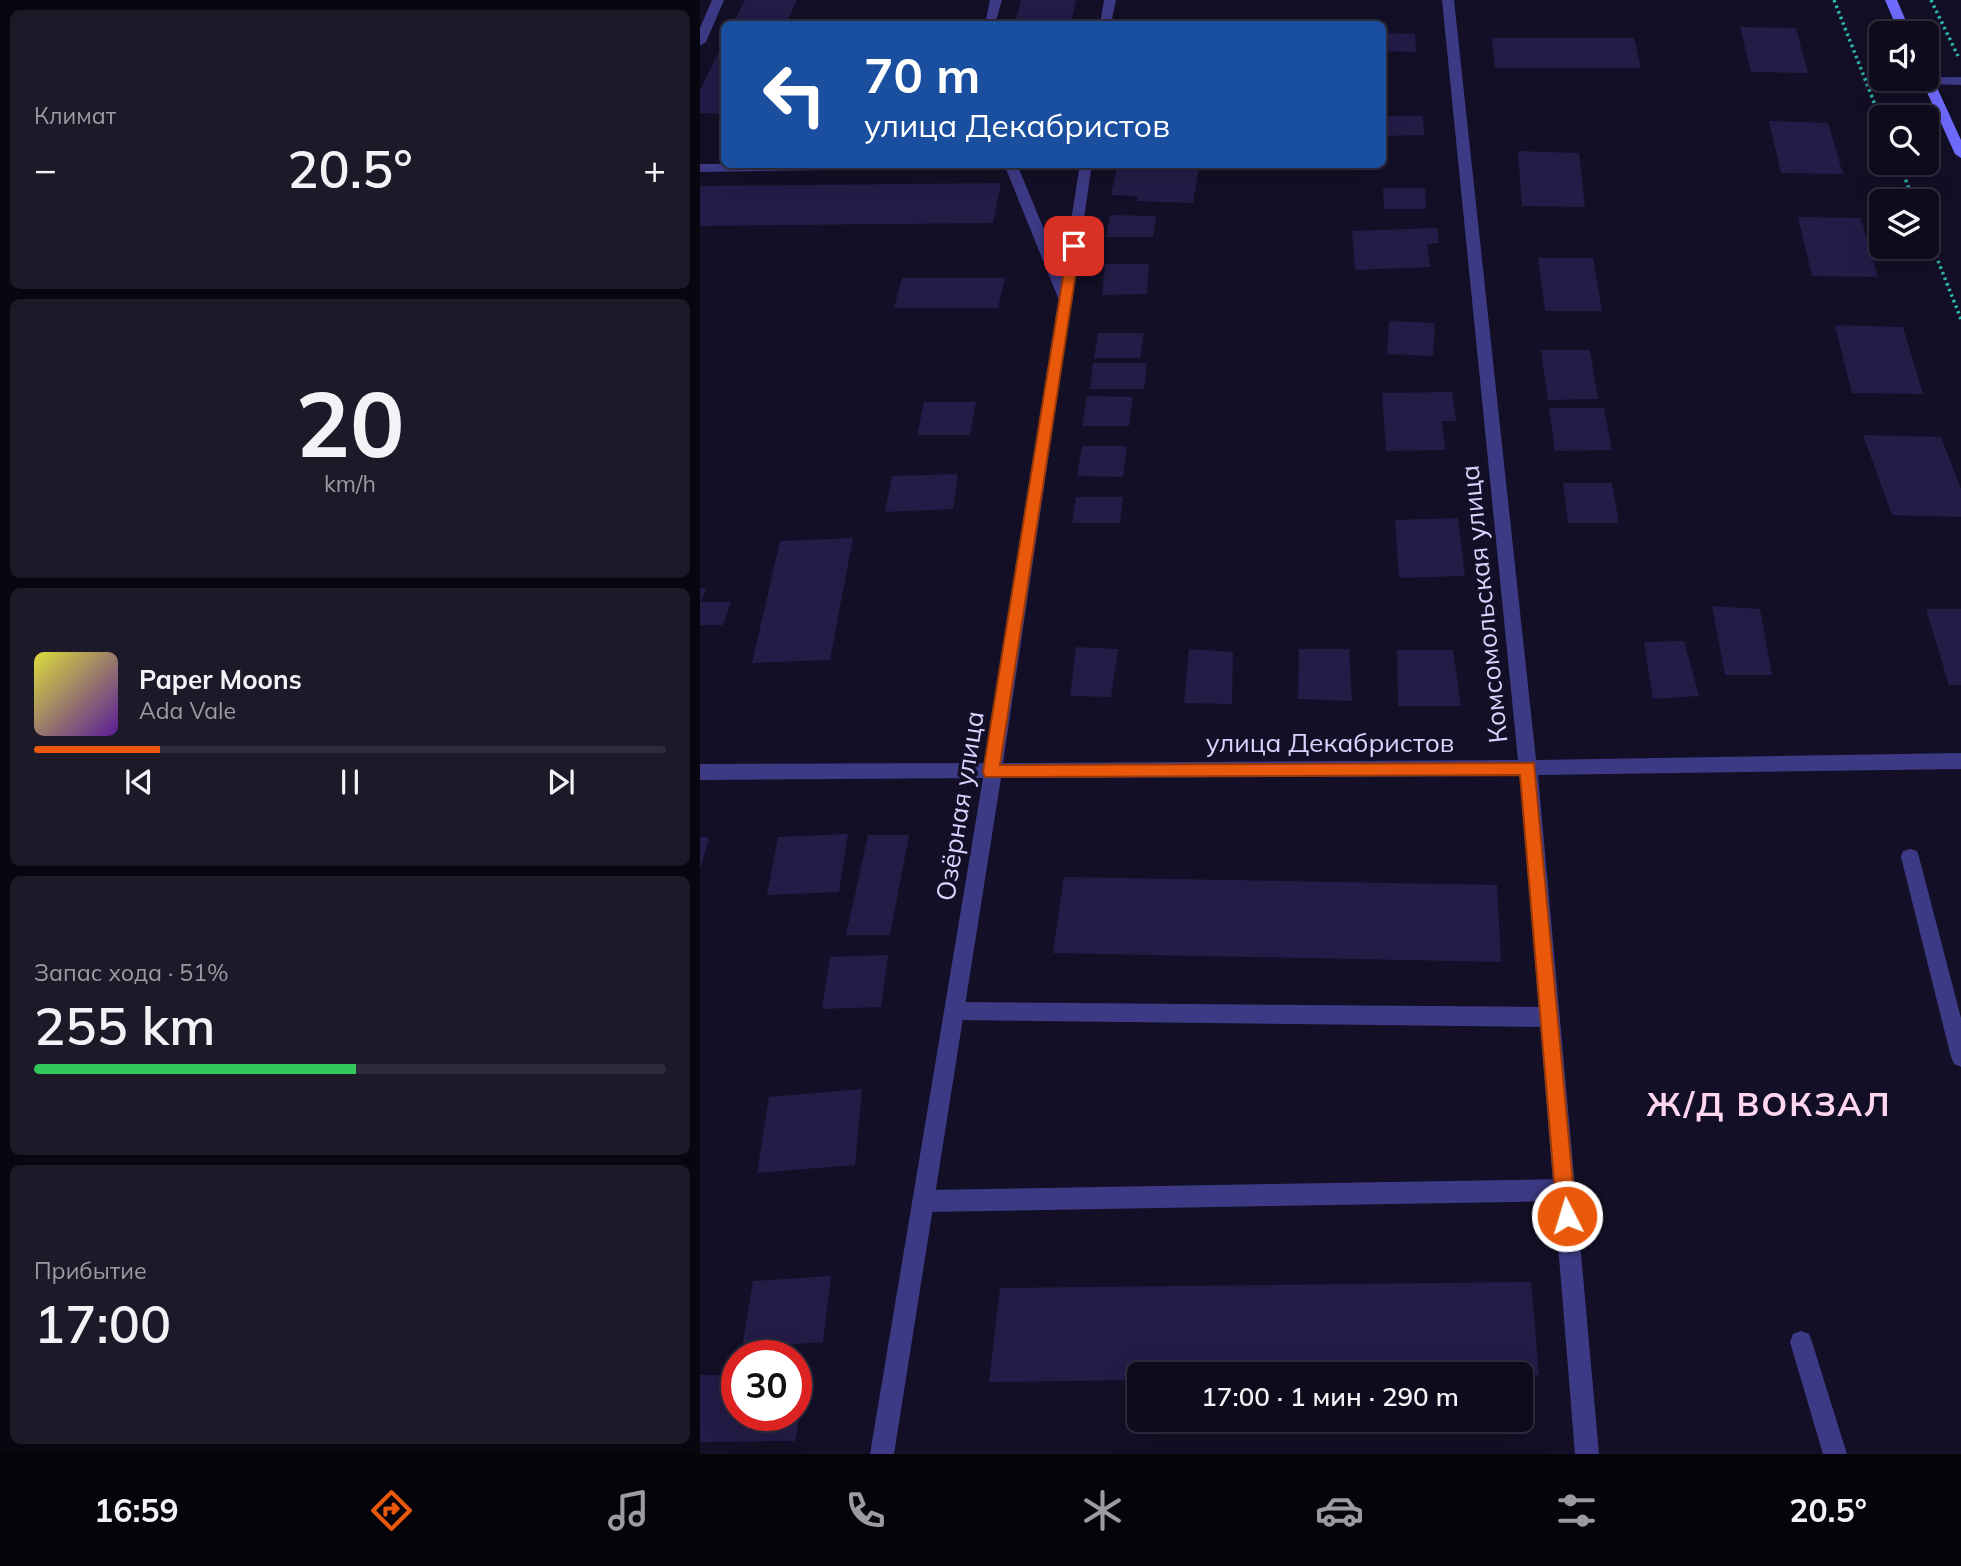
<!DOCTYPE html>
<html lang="ru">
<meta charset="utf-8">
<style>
:root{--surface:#0e0b1c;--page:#1c1929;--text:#f1f3f6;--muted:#9b9ba3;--line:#2e2b3b;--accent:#ea580c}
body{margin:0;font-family:Mulish,sans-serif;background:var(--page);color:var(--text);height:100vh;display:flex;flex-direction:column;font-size:26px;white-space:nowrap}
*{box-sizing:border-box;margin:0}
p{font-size:23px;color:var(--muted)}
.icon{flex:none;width:38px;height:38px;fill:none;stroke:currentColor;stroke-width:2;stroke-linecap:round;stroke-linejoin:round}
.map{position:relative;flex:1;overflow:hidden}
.sheet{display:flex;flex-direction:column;gap:10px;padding:10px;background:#08060f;width:700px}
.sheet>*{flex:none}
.banner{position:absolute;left:21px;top:21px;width:665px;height:147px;border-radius:10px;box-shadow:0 7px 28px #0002,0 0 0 2px var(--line);background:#1a4fa0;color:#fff;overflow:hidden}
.controls{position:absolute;left:1169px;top:21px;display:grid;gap:14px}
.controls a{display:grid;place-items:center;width:70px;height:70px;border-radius:10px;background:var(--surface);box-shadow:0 7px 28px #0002,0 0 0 2px var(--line);font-size:35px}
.speed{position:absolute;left:21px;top:1340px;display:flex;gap:14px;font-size:35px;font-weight:700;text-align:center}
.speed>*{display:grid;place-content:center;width:91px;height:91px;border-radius:50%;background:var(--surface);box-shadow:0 7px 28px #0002,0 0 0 2px var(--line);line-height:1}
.speed .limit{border:10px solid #d22;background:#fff;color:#111}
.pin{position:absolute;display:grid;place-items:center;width:60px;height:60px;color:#fff;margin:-30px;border-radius:14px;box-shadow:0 4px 10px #0006}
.me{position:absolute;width:77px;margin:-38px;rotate:355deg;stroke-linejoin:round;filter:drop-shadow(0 0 5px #0008)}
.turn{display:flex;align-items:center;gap:24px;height:147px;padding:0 28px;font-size:32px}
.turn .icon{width:91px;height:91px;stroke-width:2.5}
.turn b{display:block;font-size:49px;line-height:60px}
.big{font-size:52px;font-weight:600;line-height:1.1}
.sheet .widget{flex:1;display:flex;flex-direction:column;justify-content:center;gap:10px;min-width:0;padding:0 24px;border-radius:10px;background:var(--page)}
.sheet .dial{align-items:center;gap:0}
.dial b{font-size:91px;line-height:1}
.song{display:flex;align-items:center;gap:21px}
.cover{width:84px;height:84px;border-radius:10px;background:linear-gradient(135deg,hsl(60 70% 55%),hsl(270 70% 35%))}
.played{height:7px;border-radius:4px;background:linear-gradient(90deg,var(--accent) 20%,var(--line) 20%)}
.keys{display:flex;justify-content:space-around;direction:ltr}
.heat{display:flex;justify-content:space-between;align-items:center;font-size:38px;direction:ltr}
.charge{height:10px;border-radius:5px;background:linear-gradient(90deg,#34c759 51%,var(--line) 0)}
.trip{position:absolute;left:427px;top:1362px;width:406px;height:70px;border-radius:10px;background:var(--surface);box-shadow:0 7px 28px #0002,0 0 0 2px var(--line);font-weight:600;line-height:70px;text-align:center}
.tabs{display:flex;height:112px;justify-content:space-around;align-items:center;background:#06040b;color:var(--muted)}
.tabs .icon{width:49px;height:49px}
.tabs .selected{color:var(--accent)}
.tabs b{font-size:32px;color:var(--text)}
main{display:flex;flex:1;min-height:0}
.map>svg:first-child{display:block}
.building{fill:#241b47}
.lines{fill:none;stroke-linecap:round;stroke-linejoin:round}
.path{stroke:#2fb8b0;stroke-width:3.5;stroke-dasharray:2.5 3.5;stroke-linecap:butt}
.service{fill:#3d3a85;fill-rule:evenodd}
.minor{fill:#3d3a85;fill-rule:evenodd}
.secondary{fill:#6f6bff;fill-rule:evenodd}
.route{fill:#ea580c;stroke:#983908;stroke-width:2}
.labels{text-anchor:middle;stroke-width:7;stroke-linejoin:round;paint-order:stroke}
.street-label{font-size:26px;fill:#d9d4ff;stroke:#130f26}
.district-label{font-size:33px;font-weight:bold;letter-spacing:2px;fill:#ffd6f0;stroke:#130f26}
</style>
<main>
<section class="sheet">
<div class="widget"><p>Климат</p>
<div class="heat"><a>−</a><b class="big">20.5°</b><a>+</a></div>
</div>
<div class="widget dial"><b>20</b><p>km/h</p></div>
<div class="widget">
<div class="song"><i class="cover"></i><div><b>Paper Moons</b><p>Ada Vale</p></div></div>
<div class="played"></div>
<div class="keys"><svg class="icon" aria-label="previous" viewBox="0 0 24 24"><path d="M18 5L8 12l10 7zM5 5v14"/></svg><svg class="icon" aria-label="pause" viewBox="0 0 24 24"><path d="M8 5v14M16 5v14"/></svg><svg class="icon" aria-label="next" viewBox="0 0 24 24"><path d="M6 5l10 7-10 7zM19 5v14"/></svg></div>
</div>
<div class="widget"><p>Запас хода · 51%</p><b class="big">255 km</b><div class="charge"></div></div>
<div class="widget"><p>Прибытие</p><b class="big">17:00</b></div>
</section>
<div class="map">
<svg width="1261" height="1454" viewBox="0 0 1261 1454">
<rect width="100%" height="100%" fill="#130f26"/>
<g class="building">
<path d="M45 0H97L86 24H33Z"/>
<path d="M321 0H376L371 24H315Z"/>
<path d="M1040 27 1096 28 1108 73 1051 72Z"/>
<path d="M682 33 715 34 716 52 682 51Z"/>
<path d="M792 38H934L941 68H795Z"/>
<path d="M24 42V114L0 113V90Z"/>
<path d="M682 116H723L724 135 682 136Z"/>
<path d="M1069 121 1128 123 1143 174 1081 173Z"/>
<path d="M818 151 879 153 885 207 822 206Z"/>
<path d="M417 166 499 168 493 203 437 201 438 196 411 195Z"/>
<path d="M301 183 293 223 0 226V186Z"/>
<path d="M683 188H725L726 209H684Z"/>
<path d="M410 215 456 216 453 237H406Z"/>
<path d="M1098 217 1161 218 1178 277 1112 276Z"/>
<path d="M737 228 739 243 727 244 730 267 655 270 652 231Z"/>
<path d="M838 258H893L902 311H845Z"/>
<path d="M405 264H449L447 294 402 295Z"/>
<path d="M202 278H305L298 308H194Z"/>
<path d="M689 321 735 323 733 356 687 354Z"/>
<path d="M1135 325 1203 327 1223 394 1152 393Z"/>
<path d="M398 333H444L440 358H394Z"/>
<path d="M841 350H890L898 399 848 400Z"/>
<path d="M393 363H447L444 389H390Z"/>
<path d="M752 392 756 421H742L745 450 686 451 682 393Z"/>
<path d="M387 396 433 397 429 426H382Z"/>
<path d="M224 402H276L270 435H217Z"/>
<path d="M849 408H904L912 450 855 451Z"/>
<path d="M1163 435 1241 437 1261 489V517L1192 515Z"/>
<path d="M382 446H427L423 477 377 476Z"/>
<path d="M258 474 253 509 185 512 192 476Z"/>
<path d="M863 483H912L919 523H868Z"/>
<path d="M376 497H423L420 523H372Z"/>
<path d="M758 518 765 576 699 578 695 520Z"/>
<path d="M153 538 130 660 52 663 80 541Z"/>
<path d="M0 588H6L1 602H31L23 625H0Z"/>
<path d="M1012 606 1060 609 1072 675H1025Z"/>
<path d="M1226 609H1261V685H1249Z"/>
<path d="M984 641 999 696 953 699 944 642Z"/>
<path d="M376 647 418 649 411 697 370 696Z"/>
<path d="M489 649 533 652 532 704 484 703Z"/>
<path d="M599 649H649L652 701 598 699Z"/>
<path d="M697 650H753L761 706H698Z"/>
<path d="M148 834 139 892 67 895 78 837Z"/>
<path d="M168 835H209L190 935H146Z"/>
<path d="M0 837H9L1 867H0Z"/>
<path d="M364 877 797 885 801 962 353 953Z"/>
<path d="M188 955 181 1007 122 1009 130 957Z"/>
<path d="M162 1089 155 1165 57 1173 69 1097Z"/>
<path d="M131 1276 123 1342 42 1348 53 1281Z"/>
<path d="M831 1282 839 1375 439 1374V1380L289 1382 300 1288Z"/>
<path d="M0 1375H37V1416H96V1375H107L95 1441 0 1442Z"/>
</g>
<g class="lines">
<g class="path">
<path d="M1134 0 1181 120"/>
<path d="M1231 0 1258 56"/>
<path d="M1199 163 1214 201"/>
<path d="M1227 233 1261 319"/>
</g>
<g class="service">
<path d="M290 0H302L295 24H285Z"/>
<path d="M1228 77H1261V85L1224 84 1222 81Z"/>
<path d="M0 164H256L250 168 0 172Z"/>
<path d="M304 164H317L373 300 371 303 366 305 359 300Z"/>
<path d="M1210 849 1217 851 1219 857 1261 1018V1067L1254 1064 1251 1057 1201 857 1203 851Z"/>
<path d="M256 1002 850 1007 857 1010 860 1017 857 1024 850 1027 256 1020 249 1018 246 1011 249 1004Z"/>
<path d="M864 1179 872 1182 875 1190 872 1198 864 1201 224 1212 216 1209 213 1201 216 1193 224 1190Z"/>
<path d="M1101 1331 1109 1334 1112 1342 1147 1454H1123L1090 1342 1093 1334Z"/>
</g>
<g class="minor">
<path d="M12 0H24L6 42 0 46V28Z"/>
<path d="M404 0H416L411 24H400Z"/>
<path d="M742 0H754L836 760 1261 753V769L838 775 899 1454H875L820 776 301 778 194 1454H170L283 778 0 780V764L285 763 380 164H392L303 763 818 760Z"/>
</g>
<g class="secondary">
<path d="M1185 0H1197L1211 33H1199Z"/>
<path d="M1227 75 1233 79 1261 140V158L1255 154 1221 79H1227Z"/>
</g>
</g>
<path class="route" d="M374 242 380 246 300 765 834 763 876 1216 874 1223 867 1226 860 1223 857 1216 820 775 285 777 283 772 368 246Z"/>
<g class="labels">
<g class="street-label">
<text transform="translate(784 604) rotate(-96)" y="9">Комсомольская улица</text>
<text x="630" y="752">улица Декабристов</text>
<text transform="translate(260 806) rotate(-81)" y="9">Озёрная улица</text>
</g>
<g class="district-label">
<text x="1069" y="1116">Ж/Д ВОКЗАЛ</text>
</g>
</g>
</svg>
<div class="controls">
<a><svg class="icon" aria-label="sound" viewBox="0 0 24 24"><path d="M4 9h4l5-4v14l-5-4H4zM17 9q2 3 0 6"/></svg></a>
<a><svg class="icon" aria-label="search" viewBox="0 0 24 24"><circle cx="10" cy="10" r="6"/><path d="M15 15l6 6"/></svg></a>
<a><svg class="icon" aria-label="layers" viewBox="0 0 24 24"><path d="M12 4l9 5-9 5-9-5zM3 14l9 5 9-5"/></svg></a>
</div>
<div class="speed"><div class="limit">30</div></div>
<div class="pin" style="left:374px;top:246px;background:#d93025"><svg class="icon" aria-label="arrive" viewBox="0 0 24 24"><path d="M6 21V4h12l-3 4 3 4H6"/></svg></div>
<svg class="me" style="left:867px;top:1216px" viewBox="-20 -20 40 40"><circle r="17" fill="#ea580c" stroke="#fff" stroke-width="3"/><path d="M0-11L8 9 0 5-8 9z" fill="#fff"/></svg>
<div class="trip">17:00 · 1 мин · 290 m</div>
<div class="banner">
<div class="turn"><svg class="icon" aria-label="left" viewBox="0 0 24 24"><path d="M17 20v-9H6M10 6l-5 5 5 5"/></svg><div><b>70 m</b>улица Декабристов</div></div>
</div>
</div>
</main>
<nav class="tabs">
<b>16:59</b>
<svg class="icon selected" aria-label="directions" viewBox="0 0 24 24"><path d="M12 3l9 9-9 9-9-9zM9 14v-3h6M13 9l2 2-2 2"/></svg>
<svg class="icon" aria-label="music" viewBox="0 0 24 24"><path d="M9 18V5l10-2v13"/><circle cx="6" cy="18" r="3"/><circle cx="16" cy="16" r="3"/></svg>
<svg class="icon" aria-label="phone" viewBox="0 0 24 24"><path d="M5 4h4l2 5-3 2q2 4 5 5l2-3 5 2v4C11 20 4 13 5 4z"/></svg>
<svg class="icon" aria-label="climate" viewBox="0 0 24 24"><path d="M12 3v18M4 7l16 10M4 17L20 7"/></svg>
<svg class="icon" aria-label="car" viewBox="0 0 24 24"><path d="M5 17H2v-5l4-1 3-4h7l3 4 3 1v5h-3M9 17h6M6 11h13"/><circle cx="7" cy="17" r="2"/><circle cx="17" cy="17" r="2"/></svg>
<svg class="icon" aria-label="filters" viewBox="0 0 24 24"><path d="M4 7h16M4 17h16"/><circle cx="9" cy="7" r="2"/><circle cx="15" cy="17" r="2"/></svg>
<b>20.5°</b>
</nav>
